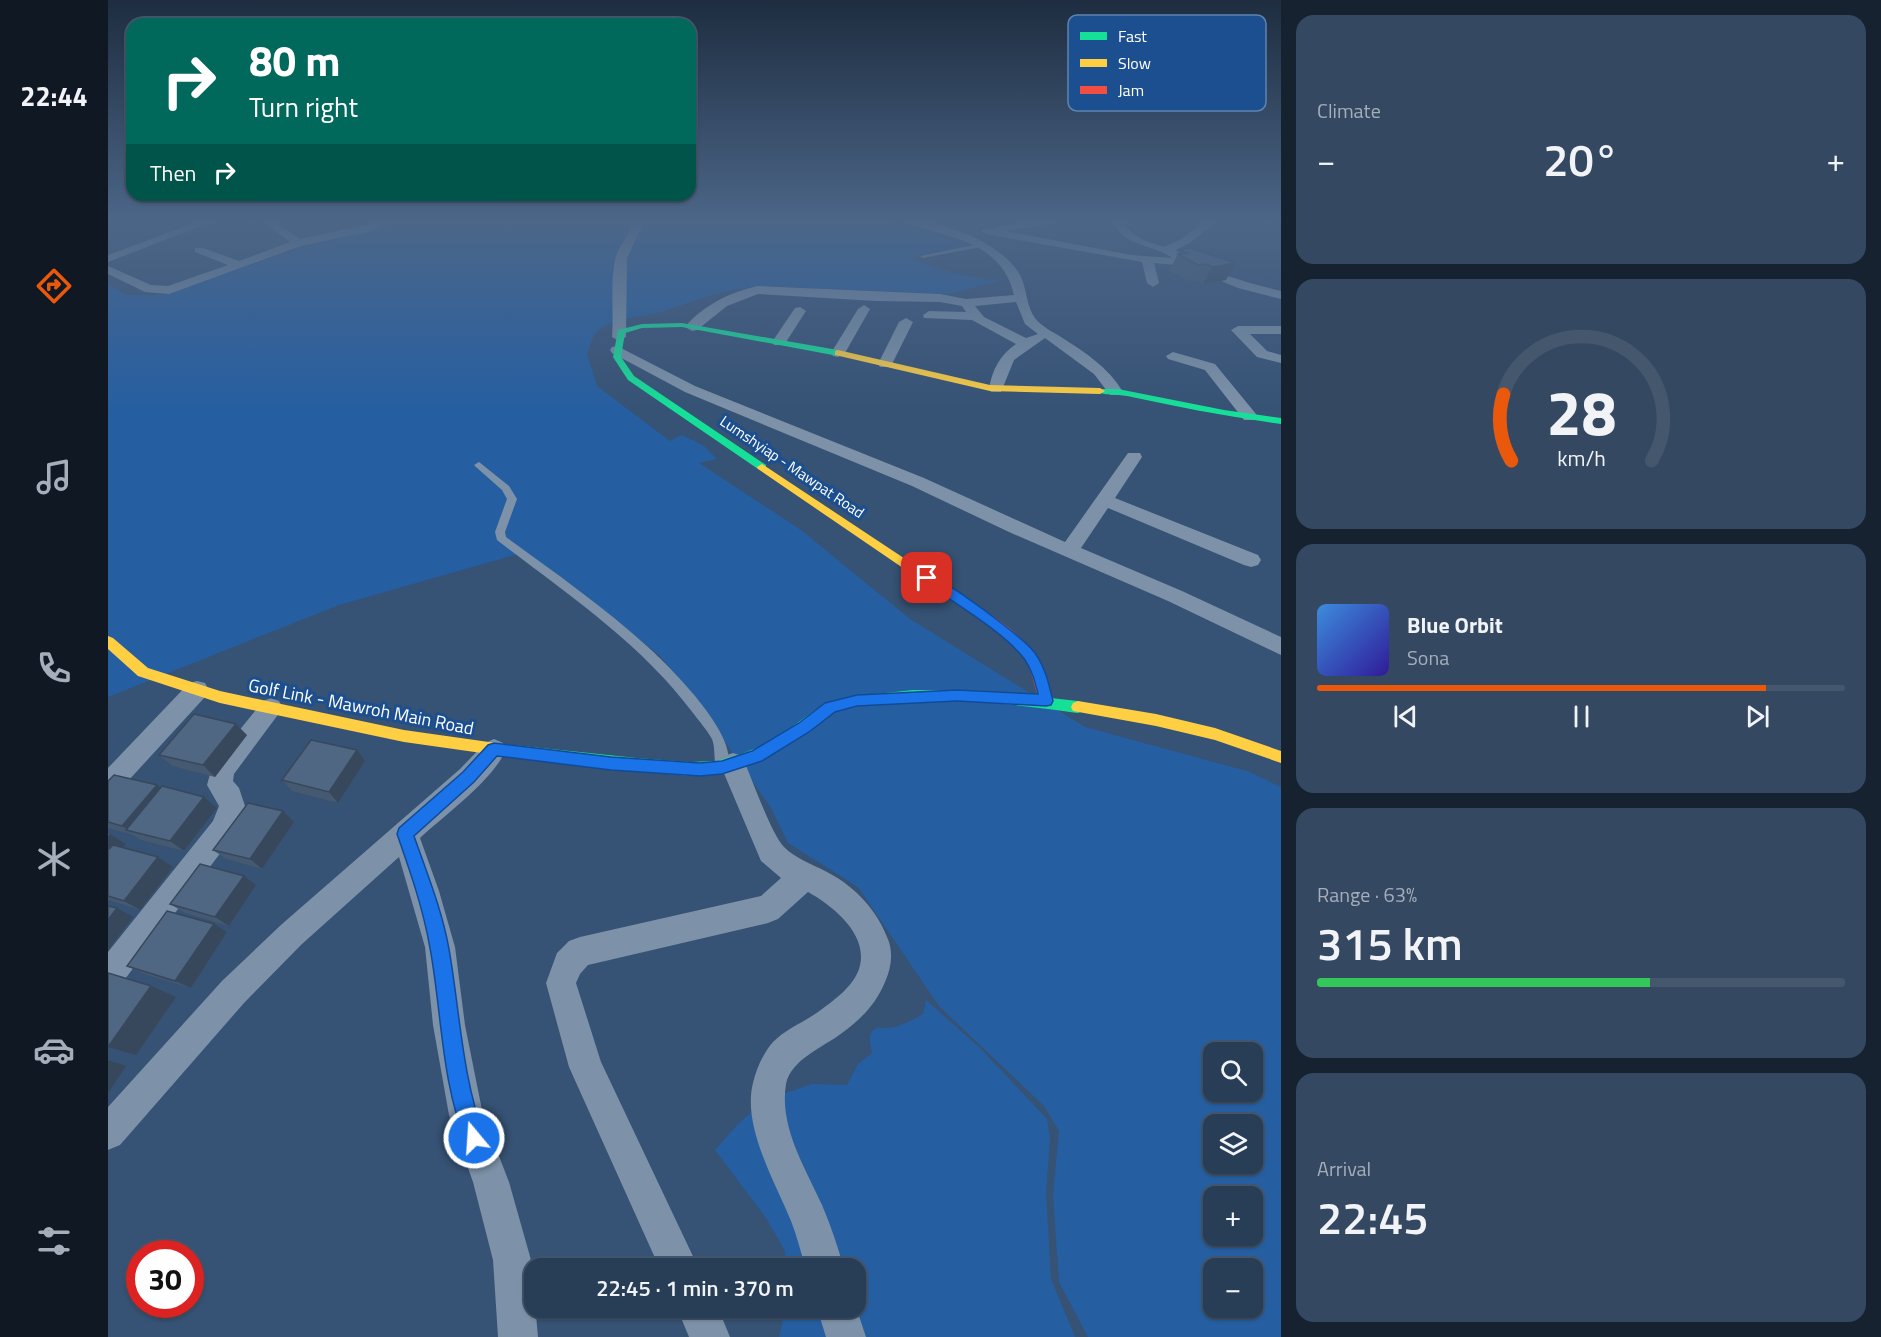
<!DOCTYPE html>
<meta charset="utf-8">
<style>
:root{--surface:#283e57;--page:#344961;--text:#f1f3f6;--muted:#a5aeba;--line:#44576d;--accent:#ea580c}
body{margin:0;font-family:"Titillium Web",sans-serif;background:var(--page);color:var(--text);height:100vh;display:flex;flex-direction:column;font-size:22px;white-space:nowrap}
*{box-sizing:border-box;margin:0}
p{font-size:20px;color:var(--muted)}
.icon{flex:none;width:33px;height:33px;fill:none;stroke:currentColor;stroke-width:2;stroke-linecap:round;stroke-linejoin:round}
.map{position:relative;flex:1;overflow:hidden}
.side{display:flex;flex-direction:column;gap:15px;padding:15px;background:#162230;width:600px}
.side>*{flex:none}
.guide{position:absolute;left:18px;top:18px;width:570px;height:183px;border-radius:18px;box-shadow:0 2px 4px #0004,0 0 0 2px var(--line);background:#00695c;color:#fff;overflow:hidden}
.buttons{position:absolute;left:1095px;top:1042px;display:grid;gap:12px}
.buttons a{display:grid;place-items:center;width:60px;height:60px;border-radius:12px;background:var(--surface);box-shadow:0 2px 4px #0004,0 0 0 2px var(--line);font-size:30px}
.speed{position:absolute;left:18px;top:1240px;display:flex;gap:12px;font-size:30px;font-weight:700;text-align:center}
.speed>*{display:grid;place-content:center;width:78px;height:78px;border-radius:50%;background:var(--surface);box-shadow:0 2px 4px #0004,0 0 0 2px var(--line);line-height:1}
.speed .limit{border:9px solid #d22;background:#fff;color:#111}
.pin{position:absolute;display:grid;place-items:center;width:51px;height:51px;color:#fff;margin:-26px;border-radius:12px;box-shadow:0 3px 9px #0006}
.me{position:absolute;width:66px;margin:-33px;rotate:342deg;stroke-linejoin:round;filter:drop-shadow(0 0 4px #0008)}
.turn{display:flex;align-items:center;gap:21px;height:126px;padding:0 24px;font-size:27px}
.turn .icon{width:78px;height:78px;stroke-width:2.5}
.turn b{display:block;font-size:42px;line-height:51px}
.then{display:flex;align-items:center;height:57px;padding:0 24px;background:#0003;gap:12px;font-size:22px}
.big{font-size:45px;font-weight:600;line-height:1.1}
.side .card{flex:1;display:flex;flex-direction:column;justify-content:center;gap:9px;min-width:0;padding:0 21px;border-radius:18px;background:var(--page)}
.side .dial{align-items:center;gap:0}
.dial svg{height:156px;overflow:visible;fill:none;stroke:var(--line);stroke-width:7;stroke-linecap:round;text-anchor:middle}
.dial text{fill:var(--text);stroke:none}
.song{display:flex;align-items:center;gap:18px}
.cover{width:72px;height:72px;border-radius:9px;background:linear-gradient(135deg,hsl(210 70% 55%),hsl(250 70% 35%))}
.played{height:6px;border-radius:3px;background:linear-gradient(90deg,var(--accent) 85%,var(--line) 85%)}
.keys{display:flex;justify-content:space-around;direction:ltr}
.heat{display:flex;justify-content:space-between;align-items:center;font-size:33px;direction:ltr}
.charge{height:9px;border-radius:4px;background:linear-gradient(90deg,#34c759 63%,var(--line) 0)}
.trip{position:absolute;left:416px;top:1258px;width:342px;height:60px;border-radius:18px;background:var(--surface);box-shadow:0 2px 4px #0004,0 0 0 2px var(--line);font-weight:600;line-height:60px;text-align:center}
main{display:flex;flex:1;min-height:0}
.menu{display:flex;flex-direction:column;width:108px;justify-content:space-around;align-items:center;background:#101923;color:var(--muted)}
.menu .icon{width:42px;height:42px}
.menu .current{color:var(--accent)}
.menu b{font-size:27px;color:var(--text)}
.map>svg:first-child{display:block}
.green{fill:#265fa1;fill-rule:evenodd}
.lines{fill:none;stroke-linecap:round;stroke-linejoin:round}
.lane{fill:#7d92a8;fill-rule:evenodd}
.street{fill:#7d92a8;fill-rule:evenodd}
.fast{fill:#16e098;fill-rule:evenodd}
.slow{fill:#ffcf43;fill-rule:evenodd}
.jam{fill:#f24e42;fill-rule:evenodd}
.wall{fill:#455971}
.shaded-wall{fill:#38485c}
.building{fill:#506783;stroke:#38485c;stroke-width:1.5}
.route{fill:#1a73e8;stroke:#114b97;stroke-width:1.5}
.labels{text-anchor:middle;stroke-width:6;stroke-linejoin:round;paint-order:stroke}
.far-street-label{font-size:15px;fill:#fff;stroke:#1b4f8f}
.street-label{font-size:18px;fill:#fff;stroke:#1b4f8f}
.key{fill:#1b4f8f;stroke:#5f84b1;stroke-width:1.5}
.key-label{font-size:16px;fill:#fff}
</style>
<main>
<nav class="menu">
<b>22:44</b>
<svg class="icon current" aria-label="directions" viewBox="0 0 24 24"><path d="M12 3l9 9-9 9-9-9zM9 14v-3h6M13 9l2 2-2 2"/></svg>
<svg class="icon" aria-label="music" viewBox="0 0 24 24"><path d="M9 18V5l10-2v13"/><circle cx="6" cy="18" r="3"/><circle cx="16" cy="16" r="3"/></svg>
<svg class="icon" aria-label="phone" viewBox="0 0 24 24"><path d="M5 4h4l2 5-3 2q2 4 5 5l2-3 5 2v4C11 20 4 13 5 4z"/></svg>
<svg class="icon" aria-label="climate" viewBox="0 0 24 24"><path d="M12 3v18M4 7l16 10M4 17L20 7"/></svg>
<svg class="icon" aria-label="car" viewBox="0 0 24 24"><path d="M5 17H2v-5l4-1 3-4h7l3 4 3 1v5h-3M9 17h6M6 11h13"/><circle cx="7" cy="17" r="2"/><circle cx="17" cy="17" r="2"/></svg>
<svg class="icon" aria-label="filters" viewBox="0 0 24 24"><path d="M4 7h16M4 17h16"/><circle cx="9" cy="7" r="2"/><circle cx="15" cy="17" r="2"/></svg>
</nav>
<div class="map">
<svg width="1173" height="1337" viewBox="0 0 1173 1337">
<rect width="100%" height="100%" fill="#365274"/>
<g class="green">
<path d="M297 221H779L860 245 810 255 803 259C833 270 862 278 893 281L841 294 660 286C618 288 592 299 553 312 534 318 503 316 488 333 484 338 481 348 479 354L489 386 562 441 574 435 596 446 609 459 591 463 693 530 802 619 977 727 1139 771 1173 787V1337H980L951 1282 945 1195 951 1131 936 1106 831 1006 750 887 680 843 663 808 594 709 552 656 474 593 417 552 231 605 0 697V284L18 295H57L174 254ZM1106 1053H1144V1092H1106ZM1106 1125H1144V1164H1106ZM1106 1197H1144V1236H1106ZM1106 1269H1144V1308H1106Z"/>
<path d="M818 1000 872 1048 939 1119 942 1139 938 1193 943 1279 967 1337H671L678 1308H747V1269H677V1251L658 1218 607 1150 631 1123 648 1108 678 1093 704 1084 739 1085 750 1064 764 1053C762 1041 758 1034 770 1027 785 1031 801 1022 815 1014Z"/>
</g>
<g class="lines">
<g class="lane">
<path d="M876 243 878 246 815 258 812 256Z"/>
<path d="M371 462 401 486 409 499 397 532 398 537C446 572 496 607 540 647 563 668 634 738 619 770L614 772 609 770C605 761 608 750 604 739 599 730 591 721 585 713 533 643 458 593 389 540L387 532 399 499 394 490 368 467 366 465Z"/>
</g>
<g class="street">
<path d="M92 221H106L0 262V255Z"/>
<path d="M154 221H165L192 239 275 221H290L259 232 193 246 61 294 37 292 0 274V266L43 285 60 286 120 265 87 252V248H95L131 261 182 242Z"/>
<path d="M524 221H534V226L519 258 518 337 511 341 504 337C506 312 502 285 507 260 510 245 523 236 524 221Z"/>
<path d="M795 221C830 218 894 242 912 275 919 288 918 306 927 318 933 326 945 332 953 337 978 353 1000 367 1015 392L1012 395H1002L986 374 937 338 906 360 893 392H883L881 389C884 370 892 355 908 344L864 320 816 318 815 315 821 311 858 312 854 306 832 302 768 301 650 294 619 306 589 330 584 331 577 327C595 305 623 292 650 286L832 294 858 299 906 295C896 252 861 241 821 230 813 228 802 226 795 221ZM908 302 917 324 930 334 918 338 876 317 867 306Z"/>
<path d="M923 221H945L940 224 897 231 1023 255 1064 258C1044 243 1016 248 1005 221H1015C1022 237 1040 242 1056 247L1075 238 1097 221H1105V225L1083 242 1068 250C1096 272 1138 282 1173 291V299L1130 288 1078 266 1046 263 1051 283 1045 287 1039 283 1034 262 878 234 873 231 878 228 886 229 891 226Z"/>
<path d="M756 305 762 309 737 353 730 357 725 356 723 353 750 309Z"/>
<path d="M692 307 698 311 678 342 676 345H666L664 342 687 308Z"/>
<path d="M798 318 805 322 784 364 782 367H772L770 364 791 322Z"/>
<path d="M1130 326H1173V334H1142L1159 351 1173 355V363L1149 357 1123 330Z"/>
<path d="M509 346 587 386 816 478 957 542 1020 453H1032L1034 457 1007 498 1150 555 1153 560 1150 565 1143 567 1136 565 1000 508 973 548 1074 591 1173 637V655L1060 601 901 532 804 486 577 392 504 353 502 350 504 347Z"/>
<path d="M1065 352 1107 364 1148 414 1150 417 1148 420H1136L1097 370 1060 359 1058 356Z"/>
<path d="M89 681 97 683 101 690 97 697 9 793 0 796V768L81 683Z"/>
<path d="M163 698 171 701 175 708 126 774 125 781 131 788 137 806 123 839 11 987 0 991V952L105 821 111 806 99 785 105 763 155 701Z"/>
<path d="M386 739 395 743 398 750C383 782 338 814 312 838L331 891 347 947 357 1025 375 1115 401 1182 423 1260 430 1337H390L385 1260 365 1182 341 1115 325 1025 317 947 291 857 194 944 136 1003 12 1145 0 1150V1107L114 981 174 924 352 769 377 743Z"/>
<path d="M625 753 634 756C643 776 663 834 676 847 688 859 704 864 719 872 748 887 770 911 781 942 785 955 783 969 777 982 768 1004 753 1019 734 1033 716 1047 683 1059 678 1084 671 1127 697 1167 714 1205 723 1226 730 1247 736 1269H698C693 1253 689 1236 683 1221 667 1182 634 1126 645 1083 648 1069 656 1052 665 1042 678 1029 696 1022 710 1012 725 1001 745 987 751 969 762 935 725 906 700 892L670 919 660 923 480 965 472 974 468 983 493 1062 591 1269H552L461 1067 438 983 449 953 461 941 472 937 653 896 673 878 653 861 612 764 616 756Z"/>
<path d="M747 1304 758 1337H718L709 1308H747Z"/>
<path d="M569 1308H610L622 1337H581Z"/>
</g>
<g class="fast">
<path d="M574 323 730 350 734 353 730 356 574 327 534 328 517 333 513 357 526 376 658 465V469H650L520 380 505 357 510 330 534 324Z"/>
<path d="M989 389H1010L1116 410 1173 418V424C1121 417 1070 407 1019 396 1009 394 995 396 987 391Z"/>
<path d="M805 690 879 691 970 701 975 703 977 707 975 711 970 713C909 704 778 688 723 714 712 719 703 730 694 736 668 754 638 770 607 774 585 778 561 774 539 772 491 768 443 763 395 756L390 754 388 750 390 746 395 744 529 758 582 762 608 761 633 754 653 746 682 728 713 706 741 697Z"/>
</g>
<g class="slow">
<path d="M730 350 882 385 992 388 997 391 992 394 882 391 727 355V351Z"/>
<path d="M654 464 841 588 843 591 841 594H833L650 469 649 467Z"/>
<path d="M0 636 5 638 40 668 112 691 296 730 395 744 400 746 402 750 400 754 395 756 296 742 112 703 30 676 0 649Z"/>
<path d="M970 701 1048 714 1107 728 1173 751V763L1107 740 1048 726 965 711 963 707 965 703Z"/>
</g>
<path class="jam" d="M837 587C848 590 859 599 869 606 913 633 931 650 945 701L943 705H933C927 692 926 678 920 665 903 633 862 613 833 594L831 591Z"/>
</g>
<g class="wall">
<path d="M1082 248 1118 280 1095 284 1089 281H1081L1061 271 1072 250Z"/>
<path d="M139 735 107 777 64 766 51 755Z"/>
<path d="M257 761 230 803 184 791 174 780Z"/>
<path d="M0 781 53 788 109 808 76 851 33 840 25 835 0 828Z"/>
<path d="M186 822 154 869 118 859 105 850Z"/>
<path d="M0 833 18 844 15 848 65 867 32 910 0 900Z"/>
<path d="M148 885 121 926 77 913 62 904Z"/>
<path d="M106 924 119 932 83 988 36 974 19 966Z"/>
</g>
<g class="shaded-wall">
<path d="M1128 263 1118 280 1095 284 1104 267Z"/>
<path d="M128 724 139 735 107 777 95 765Z"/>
<path d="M249 750 257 761 230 803 221 792Z"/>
<path d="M49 785 62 796 22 831 14 826Z"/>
<path d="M96 797 109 808 76 851 62 841Z"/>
<path d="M175 811 186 822 154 869 142 859Z"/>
<path d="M2 834 18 844 0 866V837Z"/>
<path d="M50 857 65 867 32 910 16 901Z"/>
<path d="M136 876 148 885 121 926 107 917Z"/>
<path d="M9 908 25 917 0 950V920Z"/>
<path d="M106 924 119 932 83 988 67 981Z"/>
<path d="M43 986 68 997 28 1055 0 1047Z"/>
<path d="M0 1060 18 1066 0 1093Z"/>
</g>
<g class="building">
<path d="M1082 248 1128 263 1104 267 1098 264 1090 265 1070 254 1079 253 1072 250Z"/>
<path d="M86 714 128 724 95 765 51 755Z"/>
<path d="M203 740 249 750 221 792 174 780Z"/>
<path d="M6 775 49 785 14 826 0 822V781Z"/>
<path d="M54 786 96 797 62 841 18 830Z"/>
<path d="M140 803 175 811 142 859 105 850Z"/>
<path d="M5 845 50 857 16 901 0 896V850Z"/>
<path d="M92 864 136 876 107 917 62 904Z"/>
<path d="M0 906 9 908 0 920Z"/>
<path d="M59 911 106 924 67 981 19 966Z"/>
<path d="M0 973 43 986 0 1047Z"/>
</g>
<linearGradient id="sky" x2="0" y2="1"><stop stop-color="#1e2d40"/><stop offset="0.54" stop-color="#4c6688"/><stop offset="1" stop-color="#4c6688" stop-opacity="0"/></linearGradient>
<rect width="1173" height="408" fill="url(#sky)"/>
<path class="route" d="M819 574C837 579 916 638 927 653 937 667 941 684 945 701L943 705 938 706 849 701 749 706 727 712 701 732 654 761 614 774 592 776 503 770 389 756 366 782 306 836C319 873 334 910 341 949 352 1012 354 1078 377 1138L374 1145 366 1148 359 1145C333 1083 334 1013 322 948 315 908 302 871 289 834L291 828 355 772 380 745 386 743 503 757 592 763 614 761 644 751 691 723 717 703 749 695 849 690 930 694C927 682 924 670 917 660 898 633 843 601 815 581V575Z"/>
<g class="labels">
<g class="far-street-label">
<text transform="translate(684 467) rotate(34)" y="5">Lumshyiap - Mawpat Road</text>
</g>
<g class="street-label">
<text transform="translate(253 707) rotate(11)" y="6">Golf Link - Mawroh Main Road</text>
</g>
</g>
<rect x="960" y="15" width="198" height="96" rx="9" class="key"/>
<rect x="972" y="32" width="27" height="8" fill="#16e098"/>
<rect x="972" y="59" width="27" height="8" fill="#ffcf43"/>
<rect x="972" y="86" width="27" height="8" fill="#f24e42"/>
<g class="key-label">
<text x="1010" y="42">Fast</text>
<text x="1010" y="69">Slow</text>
<text x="1010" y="96">Jam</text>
</g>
</svg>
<div class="buttons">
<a><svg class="icon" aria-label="search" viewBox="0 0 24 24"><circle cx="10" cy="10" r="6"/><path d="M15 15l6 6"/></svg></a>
<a><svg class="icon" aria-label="layers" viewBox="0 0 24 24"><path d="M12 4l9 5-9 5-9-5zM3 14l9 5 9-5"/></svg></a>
<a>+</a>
<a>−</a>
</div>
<div class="speed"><div class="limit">30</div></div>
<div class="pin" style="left:819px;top:578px;background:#d93025"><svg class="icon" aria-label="arrive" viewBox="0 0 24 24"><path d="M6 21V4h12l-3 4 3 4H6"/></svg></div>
<svg class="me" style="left:366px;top:1138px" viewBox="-20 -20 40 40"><circle r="17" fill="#1a73e8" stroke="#fff" stroke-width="3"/><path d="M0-11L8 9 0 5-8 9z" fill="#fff"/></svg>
<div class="trip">22:45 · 1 min · 370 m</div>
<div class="guide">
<div class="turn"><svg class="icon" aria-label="right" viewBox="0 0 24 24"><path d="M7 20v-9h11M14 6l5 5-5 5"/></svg><div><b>80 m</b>Turn right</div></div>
<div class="then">Then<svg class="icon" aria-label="right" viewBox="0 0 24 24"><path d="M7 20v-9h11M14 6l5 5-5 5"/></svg></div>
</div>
</div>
<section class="side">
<div class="card"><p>Climate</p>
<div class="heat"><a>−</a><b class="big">20°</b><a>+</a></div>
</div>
<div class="card dial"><svg viewBox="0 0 100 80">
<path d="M14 69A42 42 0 1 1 86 69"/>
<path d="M14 69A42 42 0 0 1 10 35" stroke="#ea580c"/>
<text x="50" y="56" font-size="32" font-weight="700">28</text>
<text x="50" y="72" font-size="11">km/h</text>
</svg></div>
<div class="card">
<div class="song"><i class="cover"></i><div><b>Blue Orbit</b><p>Sona</p></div></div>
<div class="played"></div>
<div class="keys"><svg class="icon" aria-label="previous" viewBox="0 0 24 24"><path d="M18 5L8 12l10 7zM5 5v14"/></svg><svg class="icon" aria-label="pause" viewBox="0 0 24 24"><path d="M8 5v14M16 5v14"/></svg><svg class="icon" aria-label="next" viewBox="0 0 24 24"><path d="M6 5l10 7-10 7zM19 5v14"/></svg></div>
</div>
<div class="card"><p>Range · 63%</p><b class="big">315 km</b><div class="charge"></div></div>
<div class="card"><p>Arrival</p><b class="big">22:45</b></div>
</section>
</main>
